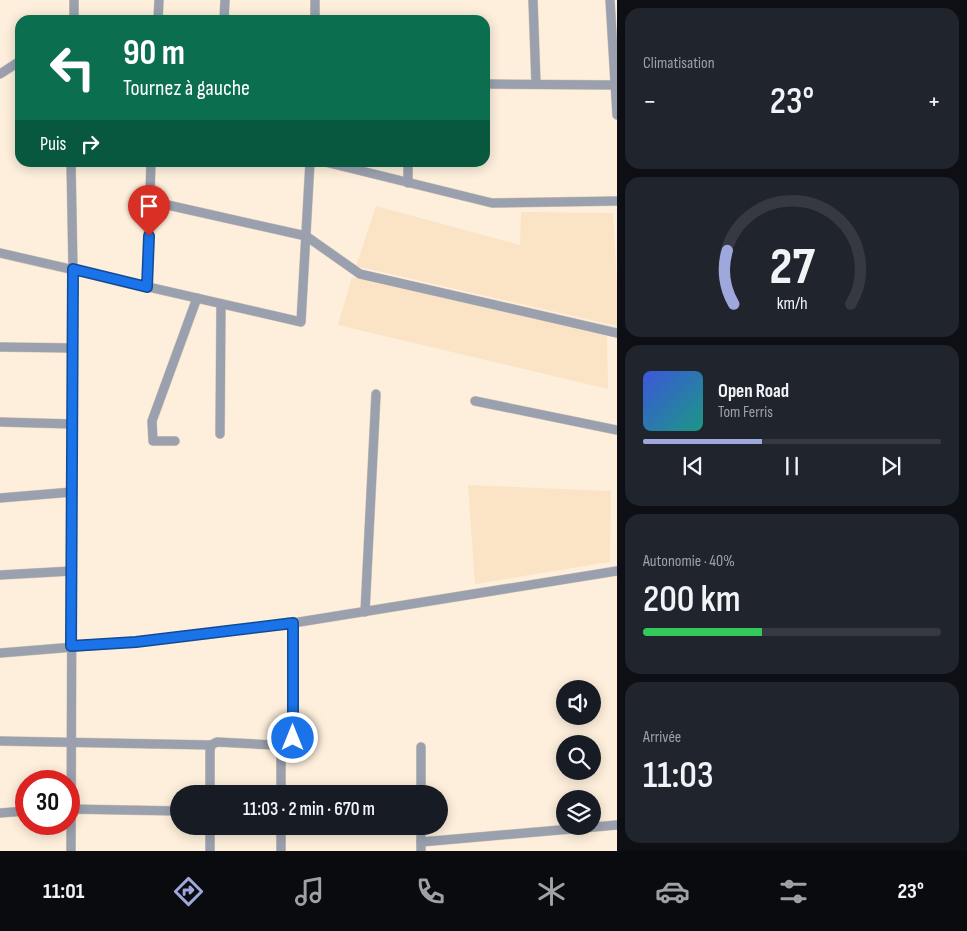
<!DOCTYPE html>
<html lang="fr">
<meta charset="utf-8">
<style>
:root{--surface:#171b24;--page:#20242c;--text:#f1f3f6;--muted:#9ea1a6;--line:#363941;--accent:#9fa8dd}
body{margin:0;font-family:"Sofia Sans Condensed",sans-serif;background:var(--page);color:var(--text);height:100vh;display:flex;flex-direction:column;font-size:19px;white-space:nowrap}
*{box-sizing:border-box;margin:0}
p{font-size:16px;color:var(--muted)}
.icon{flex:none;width:28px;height:28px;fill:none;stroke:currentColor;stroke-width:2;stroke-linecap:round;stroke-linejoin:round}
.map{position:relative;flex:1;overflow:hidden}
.details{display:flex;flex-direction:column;gap:8px;padding:8px;background:#0d0f14;width:350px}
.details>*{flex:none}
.guide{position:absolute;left:15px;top:15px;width:475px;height:152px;border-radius:15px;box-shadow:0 2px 12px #0003;background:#0b6e4f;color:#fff;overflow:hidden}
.fabs{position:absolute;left:556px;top:680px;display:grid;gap:10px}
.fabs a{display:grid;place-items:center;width:45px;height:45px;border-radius:50%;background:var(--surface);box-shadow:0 2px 12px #0003;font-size:25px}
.speed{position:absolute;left:15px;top:770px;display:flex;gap:10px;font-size:25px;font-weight:700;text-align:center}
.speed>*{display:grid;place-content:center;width:65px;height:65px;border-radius:50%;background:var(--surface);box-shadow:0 2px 12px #0003;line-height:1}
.speed .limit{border:8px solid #d22;background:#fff;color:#111}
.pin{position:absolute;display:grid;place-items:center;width:42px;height:42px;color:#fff;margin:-51px -21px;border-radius:50% 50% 50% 0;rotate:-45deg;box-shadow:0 0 5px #0007}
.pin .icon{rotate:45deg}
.me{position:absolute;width:55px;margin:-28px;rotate:0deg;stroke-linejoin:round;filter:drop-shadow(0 0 4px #0008)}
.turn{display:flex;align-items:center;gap:18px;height:105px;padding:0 25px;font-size:22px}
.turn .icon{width:65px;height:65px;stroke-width:2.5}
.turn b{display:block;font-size:35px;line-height:42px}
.then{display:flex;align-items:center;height:48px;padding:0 25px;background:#0003;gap:10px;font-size:19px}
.big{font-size:38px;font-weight:600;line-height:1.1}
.details .widget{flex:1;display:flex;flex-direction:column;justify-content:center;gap:8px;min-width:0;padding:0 18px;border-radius:15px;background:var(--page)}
.details .dial{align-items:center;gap:0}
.dial svg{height:130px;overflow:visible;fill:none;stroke:var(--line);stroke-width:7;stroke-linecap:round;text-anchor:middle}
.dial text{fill:var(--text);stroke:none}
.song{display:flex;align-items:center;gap:15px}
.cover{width:60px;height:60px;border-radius:8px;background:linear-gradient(135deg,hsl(230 70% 55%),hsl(170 70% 35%))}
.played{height:5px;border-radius:2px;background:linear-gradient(90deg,var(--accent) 40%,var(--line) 40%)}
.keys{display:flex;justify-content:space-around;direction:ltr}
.heat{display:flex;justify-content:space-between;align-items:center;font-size:28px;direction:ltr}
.charge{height:8px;border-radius:4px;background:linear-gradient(90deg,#34c759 40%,var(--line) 0)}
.trip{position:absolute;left:170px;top:785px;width:278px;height:50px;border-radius:25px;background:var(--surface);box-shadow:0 2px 12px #0003;font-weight:600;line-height:50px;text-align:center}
.menu{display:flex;height:80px;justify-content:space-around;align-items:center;background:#090b0e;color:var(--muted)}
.menu .icon{width:35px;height:35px}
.menu .active{color:var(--accent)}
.menu b{font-size:22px;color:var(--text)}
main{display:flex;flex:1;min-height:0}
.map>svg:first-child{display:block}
.built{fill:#fbe3c5}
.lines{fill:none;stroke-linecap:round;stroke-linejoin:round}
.minor-casing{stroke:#d8cab9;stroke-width:10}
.minor{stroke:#9ba0ae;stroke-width:9}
.route-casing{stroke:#114b97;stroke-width:12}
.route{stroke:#1a73e8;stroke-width:9}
</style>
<main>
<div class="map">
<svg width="617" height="851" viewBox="0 0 617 851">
<rect width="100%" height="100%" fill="#feefdc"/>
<g class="built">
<path d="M376 206 520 245 521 212 613 213 617 284V326L356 266Z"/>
<path d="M352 277 607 336 608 389 338 325Z"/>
<path d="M468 485 611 491 610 562 475 584Z"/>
</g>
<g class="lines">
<defs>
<g id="minor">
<path d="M533 0 536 84"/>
<path d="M610 0 617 115"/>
<path d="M74 20V0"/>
<path d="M158 20 159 0"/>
<path d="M224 20 225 0"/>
<path d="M315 20V0"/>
<path d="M0 74 20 61"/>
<path d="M485 84 615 85"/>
<path d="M325 162 492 203 617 201"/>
<path d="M408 183V162"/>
<path d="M150 201 306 236 360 274 617 333"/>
<path d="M0 253 301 322 310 162"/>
<path d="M147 287 151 162"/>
<path d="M0 347 73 348"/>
<path d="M475 401 617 430"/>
<path d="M0 422 72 424"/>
<path d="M220 434 221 304"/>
<path d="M175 441H153L152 421 197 298"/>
<path d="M0 498 72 492"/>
<path d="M0 575 72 571"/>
<path d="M365 612 376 394"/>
<path d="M0 653 136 642 293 623 617 571"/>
<path d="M0 741 211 745 217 742 273 745 288 743 293 738V623"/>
<path d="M210 794V751L211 745"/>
<path d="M281 794V745"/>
<path d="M421 794V747"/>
<path d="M69 809 179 811"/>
<path d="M0 813 26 811"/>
<path d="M210 826V851"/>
<path d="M421 842 617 825"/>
<path d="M71 851 73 269 71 162"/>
<path d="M281 851V826"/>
<path d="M421 851V826"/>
</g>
</defs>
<use href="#minor" class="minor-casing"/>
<use href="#minor" class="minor"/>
</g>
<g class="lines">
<defs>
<path id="route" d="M149 236 147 287 73 269 71 646 136 642 293 623V738"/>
</defs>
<use href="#route" class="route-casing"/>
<use href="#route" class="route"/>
</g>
</svg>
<div class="fabs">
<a><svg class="icon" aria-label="sound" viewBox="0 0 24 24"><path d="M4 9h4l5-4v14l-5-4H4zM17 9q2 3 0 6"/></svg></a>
<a><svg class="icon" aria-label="search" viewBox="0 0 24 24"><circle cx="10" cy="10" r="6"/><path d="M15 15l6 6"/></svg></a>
<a><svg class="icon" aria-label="layers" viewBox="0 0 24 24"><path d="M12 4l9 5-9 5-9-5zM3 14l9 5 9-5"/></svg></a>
</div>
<div class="speed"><div class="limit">30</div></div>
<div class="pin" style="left:149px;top:236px;background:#d93025"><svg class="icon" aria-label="arrive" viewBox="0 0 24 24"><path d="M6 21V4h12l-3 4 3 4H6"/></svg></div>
<svg class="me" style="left:293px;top:738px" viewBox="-20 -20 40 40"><circle r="17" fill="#1a73e8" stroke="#fff" stroke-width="3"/><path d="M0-11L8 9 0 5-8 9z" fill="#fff"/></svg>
<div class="trip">11:03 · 2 min · 670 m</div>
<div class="guide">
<div class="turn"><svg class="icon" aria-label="left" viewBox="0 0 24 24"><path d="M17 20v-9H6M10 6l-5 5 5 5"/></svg><div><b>90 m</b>Tournez à gauche</div></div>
<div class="then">Puis<svg class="icon" aria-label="right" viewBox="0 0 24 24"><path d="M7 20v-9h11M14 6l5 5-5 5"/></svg></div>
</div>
</div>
<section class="details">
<div class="widget"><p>Climatisation</p>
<div class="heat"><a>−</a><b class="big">23°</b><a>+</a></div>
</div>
<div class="widget dial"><svg viewBox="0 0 100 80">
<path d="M14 69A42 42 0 1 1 86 69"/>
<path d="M14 69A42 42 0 0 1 10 36" stroke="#9fa8dd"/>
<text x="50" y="56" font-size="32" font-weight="700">27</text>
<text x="50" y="72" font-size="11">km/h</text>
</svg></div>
<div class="widget">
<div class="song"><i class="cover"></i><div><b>Open Road</b><p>Tom Ferris</p></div></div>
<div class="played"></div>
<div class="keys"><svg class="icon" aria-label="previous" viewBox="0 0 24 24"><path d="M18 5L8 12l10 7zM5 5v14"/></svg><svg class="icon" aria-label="pause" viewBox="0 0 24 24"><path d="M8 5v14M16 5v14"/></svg><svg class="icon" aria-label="next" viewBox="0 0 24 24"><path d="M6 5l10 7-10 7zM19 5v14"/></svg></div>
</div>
<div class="widget"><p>Autonomie · 40%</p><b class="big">200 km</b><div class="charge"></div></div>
<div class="widget"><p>Arrivée</p><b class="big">11:03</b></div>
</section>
</main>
<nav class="menu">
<b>11:01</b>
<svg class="icon active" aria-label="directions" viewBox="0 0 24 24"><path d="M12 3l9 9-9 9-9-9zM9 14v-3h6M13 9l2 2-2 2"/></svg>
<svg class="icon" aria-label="music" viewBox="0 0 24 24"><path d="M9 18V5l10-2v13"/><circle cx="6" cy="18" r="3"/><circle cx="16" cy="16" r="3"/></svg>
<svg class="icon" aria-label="phone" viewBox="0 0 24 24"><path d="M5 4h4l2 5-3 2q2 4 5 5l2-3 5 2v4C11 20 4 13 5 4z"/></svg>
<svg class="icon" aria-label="climate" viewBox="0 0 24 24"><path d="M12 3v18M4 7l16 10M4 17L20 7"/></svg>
<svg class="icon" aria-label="car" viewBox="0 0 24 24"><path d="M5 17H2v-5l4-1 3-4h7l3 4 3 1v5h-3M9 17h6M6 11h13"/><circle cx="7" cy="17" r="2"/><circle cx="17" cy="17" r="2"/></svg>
<svg class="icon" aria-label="filters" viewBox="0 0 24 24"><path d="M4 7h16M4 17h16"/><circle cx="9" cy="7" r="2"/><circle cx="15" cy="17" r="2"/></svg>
<b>23°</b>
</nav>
